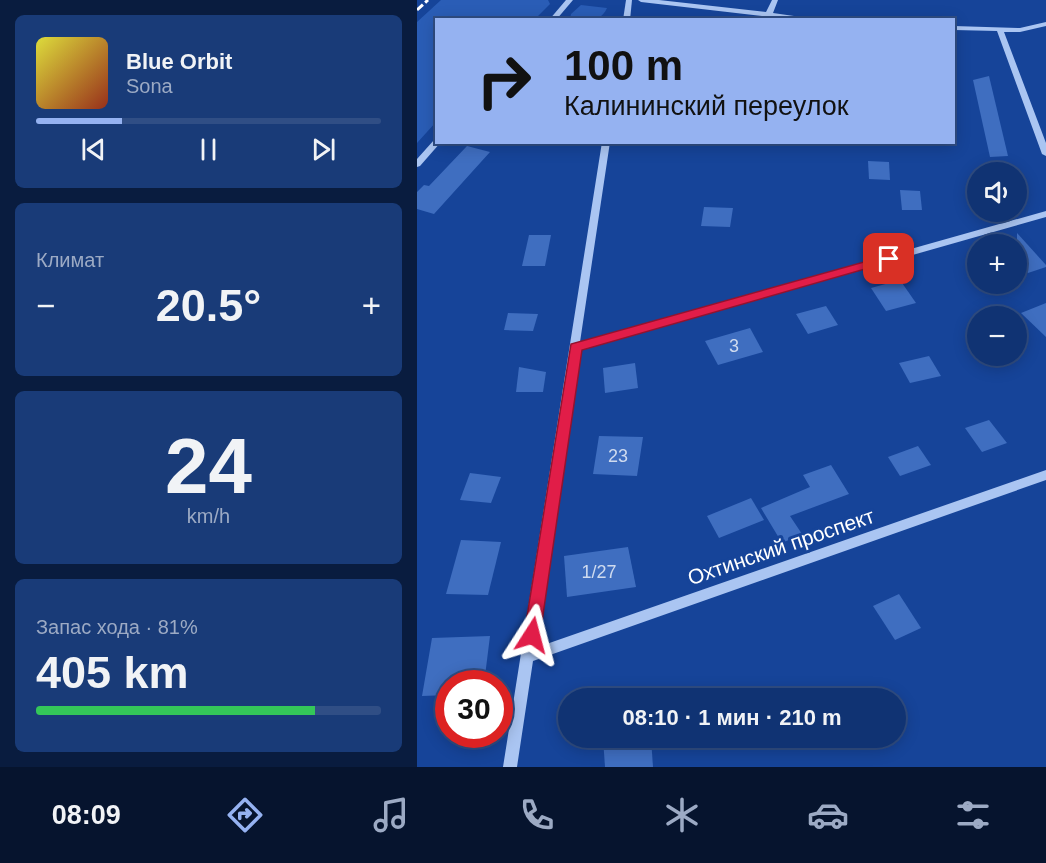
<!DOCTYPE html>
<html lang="ru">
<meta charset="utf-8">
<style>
:root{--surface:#103373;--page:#193b78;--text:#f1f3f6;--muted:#9caac4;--line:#304e85;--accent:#95b2f1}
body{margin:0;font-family:Arial,sans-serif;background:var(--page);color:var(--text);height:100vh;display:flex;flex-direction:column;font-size:22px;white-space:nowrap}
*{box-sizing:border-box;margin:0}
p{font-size:20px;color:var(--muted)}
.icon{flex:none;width:33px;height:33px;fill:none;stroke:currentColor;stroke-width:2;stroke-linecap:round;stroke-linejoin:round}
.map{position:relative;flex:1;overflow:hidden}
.side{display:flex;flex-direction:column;gap:15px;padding:15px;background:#091c3f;width:417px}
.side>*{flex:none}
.top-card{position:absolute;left:18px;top:18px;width:520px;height:126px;border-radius:0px;box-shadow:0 3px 15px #0003,0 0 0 2px var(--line);background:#95b2f1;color:#111;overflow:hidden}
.buttons{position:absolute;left:550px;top:162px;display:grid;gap:12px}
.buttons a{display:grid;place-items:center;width:60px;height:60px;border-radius:50%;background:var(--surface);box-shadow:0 3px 15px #0003,0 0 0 2px var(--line);font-size:30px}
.speed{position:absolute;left:18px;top:670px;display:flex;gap:12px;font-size:30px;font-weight:700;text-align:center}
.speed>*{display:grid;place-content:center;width:78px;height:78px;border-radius:50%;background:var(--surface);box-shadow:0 3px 15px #0003,0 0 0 2px var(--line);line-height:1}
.speed .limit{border:9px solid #d22;background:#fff;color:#111}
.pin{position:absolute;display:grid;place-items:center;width:51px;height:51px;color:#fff;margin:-26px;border-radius:12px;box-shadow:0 3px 9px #0006}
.me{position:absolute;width:66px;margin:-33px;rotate:9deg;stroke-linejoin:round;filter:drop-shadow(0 0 4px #0008)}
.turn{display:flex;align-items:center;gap:21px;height:126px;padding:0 30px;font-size:27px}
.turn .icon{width:78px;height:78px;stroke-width:2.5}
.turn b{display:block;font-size:42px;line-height:51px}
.big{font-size:45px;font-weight:700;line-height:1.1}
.side .tile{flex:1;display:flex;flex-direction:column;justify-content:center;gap:9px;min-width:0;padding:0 21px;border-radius:9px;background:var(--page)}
.side .dial{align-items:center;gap:0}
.dial b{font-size:78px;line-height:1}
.song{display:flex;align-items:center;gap:18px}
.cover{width:72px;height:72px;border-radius:9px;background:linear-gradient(135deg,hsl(60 70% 55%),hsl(10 70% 35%))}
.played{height:6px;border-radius:3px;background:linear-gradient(90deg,var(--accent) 25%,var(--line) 25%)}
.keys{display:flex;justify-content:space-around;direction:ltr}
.heat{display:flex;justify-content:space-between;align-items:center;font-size:33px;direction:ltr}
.charge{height:9px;border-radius:4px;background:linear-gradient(90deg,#34c759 81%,var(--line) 0)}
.trip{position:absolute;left:141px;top:688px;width:348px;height:60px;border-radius:30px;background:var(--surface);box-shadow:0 3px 15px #0003,0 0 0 2px var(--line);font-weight:700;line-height:60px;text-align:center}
.tab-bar{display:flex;height:96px;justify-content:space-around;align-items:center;background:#06142e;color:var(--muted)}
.tab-bar .icon{width:42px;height:42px}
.tab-bar .on{color:var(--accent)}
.tab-bar b{font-size:27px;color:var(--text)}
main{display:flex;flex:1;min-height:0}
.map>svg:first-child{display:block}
.green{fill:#2a5db6}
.building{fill:#3f6ec0}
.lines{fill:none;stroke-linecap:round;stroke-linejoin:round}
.minor{fill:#aac5f2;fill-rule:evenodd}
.rail{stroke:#fff;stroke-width:3;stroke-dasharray:8 3;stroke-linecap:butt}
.route{fill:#e11d48;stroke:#92132f;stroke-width:1.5}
.labels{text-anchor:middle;stroke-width:6;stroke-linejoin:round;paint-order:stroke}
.number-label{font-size:18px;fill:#cfdbef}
.street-label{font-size:21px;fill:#fff;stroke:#164499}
</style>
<main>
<section class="side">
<div class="tile">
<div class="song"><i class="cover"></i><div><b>Blue Orbit</b><p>Sona</p></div></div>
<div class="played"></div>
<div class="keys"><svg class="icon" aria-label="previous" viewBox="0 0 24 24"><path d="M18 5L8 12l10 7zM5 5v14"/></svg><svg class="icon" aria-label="pause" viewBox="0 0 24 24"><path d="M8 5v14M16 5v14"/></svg><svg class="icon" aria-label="next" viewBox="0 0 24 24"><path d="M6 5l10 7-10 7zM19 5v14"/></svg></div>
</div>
<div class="tile"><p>Климат</p>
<div class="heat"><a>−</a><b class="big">20.5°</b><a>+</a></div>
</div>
<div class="tile dial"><b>24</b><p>km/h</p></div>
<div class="tile"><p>Запас хода · 81%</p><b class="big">405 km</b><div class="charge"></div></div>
</section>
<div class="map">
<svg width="629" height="767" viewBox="0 0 629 767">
<rect width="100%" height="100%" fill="#164499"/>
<g class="green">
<path d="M24 0H131L133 4 118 19 20 20 19 122 0 143V22Z"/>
<path d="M164 5 190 8C183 24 168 20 153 19L154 14Z"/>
</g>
<g class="building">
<path d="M572 76 591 156 573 157 556 80Z"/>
<path d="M50 146 73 152 17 214 0 209V192L7 185 12 186Z"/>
<path d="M451 161 472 162 473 180 452 179Z"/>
<path d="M483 190 503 191 505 210H485Z"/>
<path d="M287 207 316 208 313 227 284 226Z"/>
<path d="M600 233 629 265V267L611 273 600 260Z"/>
<path d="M112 235H134L128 266H105Z"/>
<path d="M483 280 499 303 469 311 454 288Z"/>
<path d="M629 303V337L604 313Z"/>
<path d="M409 306 421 325 391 334 379 314Z"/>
<path d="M91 313 121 314 116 331 87 330Z"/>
<path d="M333 328 346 352 301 365 288 341Z"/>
<path d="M512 356 524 376 493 383 482 363Z"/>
<path d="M218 363 221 388 188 393 186 368Z"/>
<path d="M102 367 129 372 126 392H99Z"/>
<path d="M572 420 590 443 565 452 548 428Z"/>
<path d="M182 436 226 437 220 476 176 474Z"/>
<path d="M501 446 514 465 483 476 471 457Z"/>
<path d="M414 465 432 494 373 516 385 534 365 543 344 508 393 487 386 475Z"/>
<path d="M53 473 84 477 74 503 43 500Z"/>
<path d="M334 498 347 520 302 538 290 516Z"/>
<path d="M44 540 84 542 71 595 29 594Z"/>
<path d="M211 547 219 587 150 597 147 556Z"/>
<path d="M482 594 504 628 478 640 456 606Z"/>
<path d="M73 636 67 684H32V695L5 696 15 638Z"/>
<path d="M186 738H234L236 767H188Z"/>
</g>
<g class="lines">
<g class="minor">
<path d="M149 0H156L139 20H132Z"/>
<path d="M209 0H215L213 20H206Z"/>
<path d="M221 0H242L349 12 355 0H361L356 13 405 20H379L224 2Z"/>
<path d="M629 22V26L603 32H587L629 143V156L625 154 580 31 537 30V26L603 28Z"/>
<path d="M17 140H20V142H24L3 166 0 167V159Z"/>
<path d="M185 142H193L163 342 629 211V217L162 350 118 648 629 470V480L116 661 100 767H86Z"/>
</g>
<path class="rail" d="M0 10 11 0"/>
</g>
<path class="route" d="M472 255 476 256V261L165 350 123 635 121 640 115 643 109 640 107 635 154 344Z"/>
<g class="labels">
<g class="number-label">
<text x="317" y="352">3</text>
<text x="201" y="462">23</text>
<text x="182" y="578">1/27</text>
</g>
<g class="street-label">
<text transform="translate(364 547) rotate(-19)" y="7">Охтинский проспект</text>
</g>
</g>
</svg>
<div class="buttons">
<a><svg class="icon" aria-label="sound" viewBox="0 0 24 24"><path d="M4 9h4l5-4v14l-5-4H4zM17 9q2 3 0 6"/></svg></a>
<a>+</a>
<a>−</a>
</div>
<div class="speed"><div class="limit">30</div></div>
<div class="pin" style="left:472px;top:259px;background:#d93025"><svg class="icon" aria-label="arrive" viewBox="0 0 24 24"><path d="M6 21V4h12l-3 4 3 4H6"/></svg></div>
<svg class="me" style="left:115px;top:635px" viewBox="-20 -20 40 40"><path d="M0-17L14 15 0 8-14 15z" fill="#e11d48" stroke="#fff" stroke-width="4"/></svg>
<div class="trip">08:10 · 1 мин · 210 m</div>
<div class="top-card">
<div class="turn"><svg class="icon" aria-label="right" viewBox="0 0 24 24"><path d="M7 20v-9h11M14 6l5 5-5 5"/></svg><div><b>100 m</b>Калининский переулок</div></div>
</div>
</div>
</main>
<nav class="tab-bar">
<b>08:09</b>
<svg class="icon on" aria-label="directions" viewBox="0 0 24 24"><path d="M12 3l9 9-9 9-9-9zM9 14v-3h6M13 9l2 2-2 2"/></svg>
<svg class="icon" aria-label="music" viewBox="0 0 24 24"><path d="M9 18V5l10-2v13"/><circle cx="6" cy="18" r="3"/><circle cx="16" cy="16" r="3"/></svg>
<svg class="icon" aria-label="phone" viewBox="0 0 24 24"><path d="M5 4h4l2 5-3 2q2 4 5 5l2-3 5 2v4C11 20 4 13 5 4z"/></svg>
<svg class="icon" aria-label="climate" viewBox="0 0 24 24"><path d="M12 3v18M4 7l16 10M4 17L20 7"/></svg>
<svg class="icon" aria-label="car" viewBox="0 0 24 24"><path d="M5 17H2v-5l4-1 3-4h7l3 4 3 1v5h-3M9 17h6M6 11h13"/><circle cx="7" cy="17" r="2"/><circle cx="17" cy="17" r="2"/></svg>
<svg class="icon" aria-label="filters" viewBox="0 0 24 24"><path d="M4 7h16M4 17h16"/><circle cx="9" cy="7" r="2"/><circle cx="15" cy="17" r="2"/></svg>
</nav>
